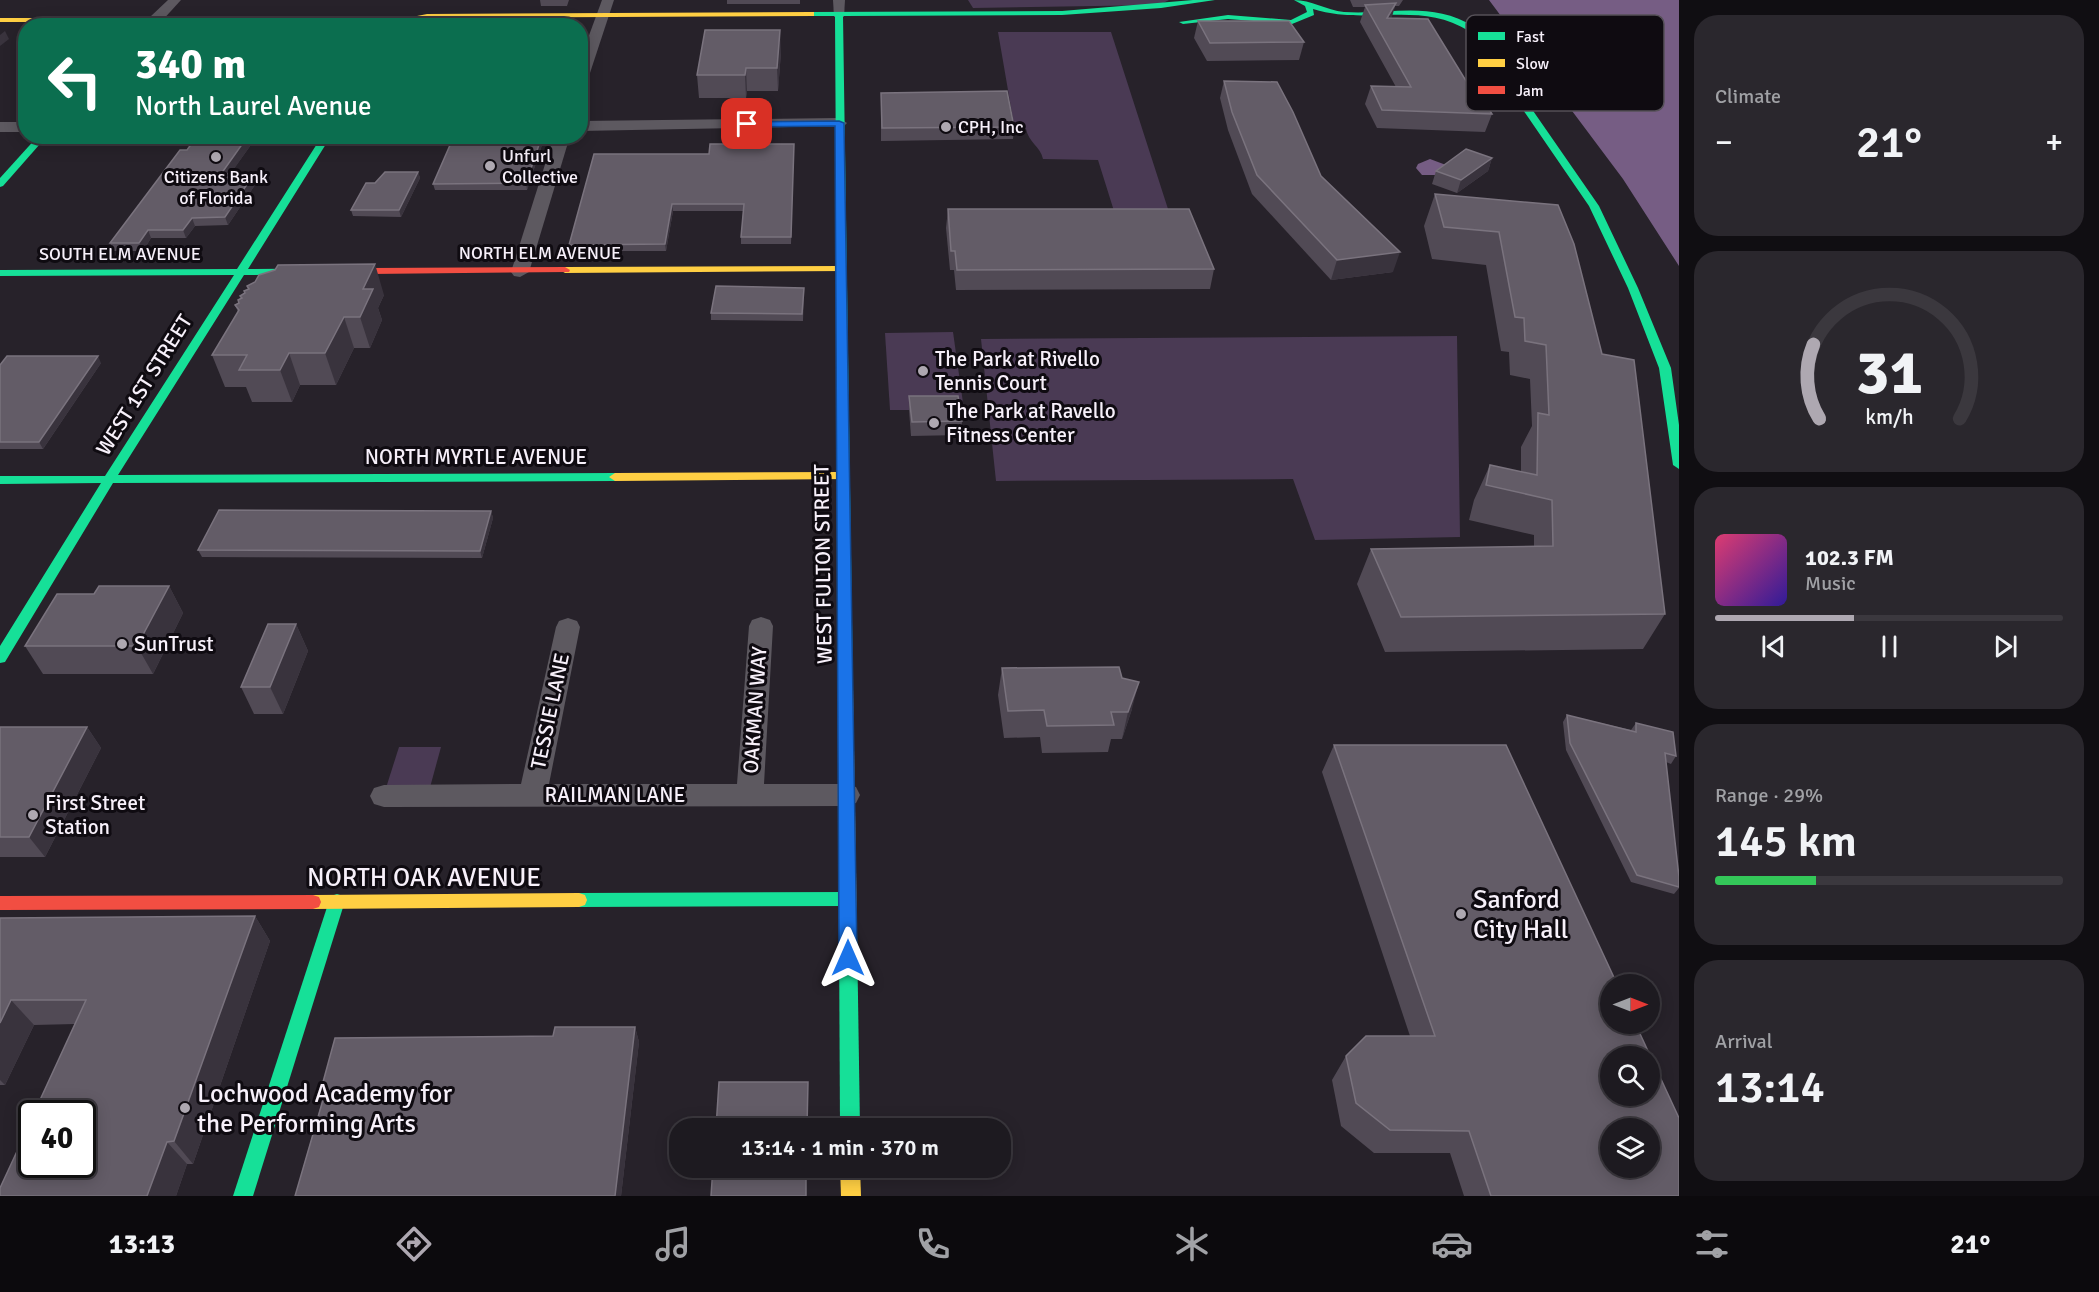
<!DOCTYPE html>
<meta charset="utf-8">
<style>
:root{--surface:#1d1a20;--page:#2a272d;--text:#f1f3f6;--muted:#a0a1a5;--line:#3b383e;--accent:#aea8b1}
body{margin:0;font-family:Signika,sans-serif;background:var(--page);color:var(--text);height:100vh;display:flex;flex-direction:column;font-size:22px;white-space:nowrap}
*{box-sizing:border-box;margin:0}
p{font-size:20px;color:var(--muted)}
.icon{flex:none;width:33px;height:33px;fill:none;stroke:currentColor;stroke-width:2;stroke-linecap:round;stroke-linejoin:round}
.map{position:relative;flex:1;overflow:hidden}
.drawer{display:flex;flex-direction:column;gap:15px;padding:15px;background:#100e12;width:420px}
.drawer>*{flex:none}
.banner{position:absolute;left:18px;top:18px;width:570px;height:126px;border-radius:24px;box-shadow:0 3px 15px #0003,0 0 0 2px var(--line);background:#0b6e4f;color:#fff;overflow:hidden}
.needle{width:39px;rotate:90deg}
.fabs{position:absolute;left:1600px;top:974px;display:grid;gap:12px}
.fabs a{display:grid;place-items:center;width:60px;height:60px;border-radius:50%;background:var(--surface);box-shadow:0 3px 15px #0003,0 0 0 2px var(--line);font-size:30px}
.speed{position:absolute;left:18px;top:1100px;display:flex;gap:12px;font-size:30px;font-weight:700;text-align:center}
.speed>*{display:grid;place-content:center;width:78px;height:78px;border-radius:50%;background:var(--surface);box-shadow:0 3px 15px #0003,0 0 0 2px var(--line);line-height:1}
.speed .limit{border:3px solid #111;border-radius:9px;background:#fff;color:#111}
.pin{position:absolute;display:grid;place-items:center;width:51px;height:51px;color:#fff;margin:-26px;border-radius:12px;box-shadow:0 3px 9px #0006}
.me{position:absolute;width:66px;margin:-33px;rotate:0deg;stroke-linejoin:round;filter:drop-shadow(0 0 4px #0008)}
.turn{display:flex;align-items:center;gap:21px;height:126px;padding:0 18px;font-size:27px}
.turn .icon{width:78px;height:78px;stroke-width:2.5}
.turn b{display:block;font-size:42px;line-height:51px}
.big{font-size:45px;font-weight:600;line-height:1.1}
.drawer .card{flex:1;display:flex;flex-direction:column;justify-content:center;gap:9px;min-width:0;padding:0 21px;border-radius:24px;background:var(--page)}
.drawer .dial{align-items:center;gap:0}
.dial svg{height:156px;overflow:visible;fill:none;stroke:var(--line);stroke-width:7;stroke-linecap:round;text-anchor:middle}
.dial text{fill:var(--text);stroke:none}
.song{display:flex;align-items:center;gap:18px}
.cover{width:72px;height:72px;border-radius:9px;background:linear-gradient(135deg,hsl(340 70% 55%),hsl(250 70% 35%))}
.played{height:6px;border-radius:3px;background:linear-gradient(90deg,var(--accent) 40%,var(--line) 40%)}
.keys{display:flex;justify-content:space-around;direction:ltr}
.heat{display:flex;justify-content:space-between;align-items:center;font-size:33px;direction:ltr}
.charge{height:9px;border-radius:4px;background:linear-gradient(90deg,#34c759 29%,var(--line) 0)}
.trip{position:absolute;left:669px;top:1118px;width:342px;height:60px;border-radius:24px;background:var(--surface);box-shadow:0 3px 15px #0003,0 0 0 2px var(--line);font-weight:600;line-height:60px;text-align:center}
.menu{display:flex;height:96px;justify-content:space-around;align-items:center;background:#0c0a0d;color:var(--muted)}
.menu .icon{width:42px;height:42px}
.menu .on{color:var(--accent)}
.menu b{font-size:27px;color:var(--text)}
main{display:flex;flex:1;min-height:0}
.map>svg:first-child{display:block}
.green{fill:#4a3a54}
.water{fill:#765d84}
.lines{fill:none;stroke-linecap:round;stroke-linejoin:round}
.street{fill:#5d5960;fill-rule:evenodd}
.fast{fill:#16e098;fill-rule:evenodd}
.slow{fill:#ffcf43;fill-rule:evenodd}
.jam{fill:#f24e42;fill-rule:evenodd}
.wall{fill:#514a55}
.shaded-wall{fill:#39333d}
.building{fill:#635c67;stroke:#7a737e;stroke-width:1.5;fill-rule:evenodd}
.route{fill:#1a73e8;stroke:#114b97;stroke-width:1.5}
.poi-dot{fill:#aea8b1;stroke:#0f0b11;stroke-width:2}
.labels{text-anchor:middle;stroke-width:6;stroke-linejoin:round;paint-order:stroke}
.far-poi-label{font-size:18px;fill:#f7f0fa;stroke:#0f0b11;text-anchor:start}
.far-street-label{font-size:18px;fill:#f7f0fa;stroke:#0f0b11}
.poi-label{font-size:21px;fill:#f7f0fa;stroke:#0f0b11;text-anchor:start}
.street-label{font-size:21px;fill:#f7f0fa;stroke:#0f0b11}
.near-street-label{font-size:26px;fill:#f7f0fa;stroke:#0f0b11}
.near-poi-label{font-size:26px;fill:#f7f0fa;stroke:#0f0b11;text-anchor:start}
.key{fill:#0f0b11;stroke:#555057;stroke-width:1.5}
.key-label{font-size:16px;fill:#f7f0fa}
</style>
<main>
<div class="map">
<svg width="1679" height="1196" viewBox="0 0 1679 1196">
<rect width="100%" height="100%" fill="#27222a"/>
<g class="green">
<path d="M968 0H1169L1159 5 973 8Z"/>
<path d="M998 32H1111L1168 209 1114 211 1098 160 1043 159C1040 146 1029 143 1026 129L1014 125Z"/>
<path d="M953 332 964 410H890L885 333Z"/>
<path d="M1457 336 1460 537 1315 540 1293 479 996 481 981 339Z"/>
<path d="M399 747H441L429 791H385Z"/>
</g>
<g class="water">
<path d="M1489 0H1679V266L1623 179Z"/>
<path d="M1430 159 1446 165 1437 175H1422L1416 168 1418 164Z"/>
</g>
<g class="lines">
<g class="street">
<path d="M168 0H181L160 23H150V17Z"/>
<path d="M602 0H614L587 82 580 86V60Z"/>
<path d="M833 0H845L844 17H834Z"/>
<path d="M839 118 847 123 844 126 580 131V121Z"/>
<rect x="0" y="122" width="26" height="10"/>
<path d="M554 136H570L529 272 520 277 514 276 511 272Z"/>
<path d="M761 617 770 620 773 626 764 784H846L856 787 860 795 856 803 846 806 384 807 374 804 370 796 374 788 384 785 521 784 556 627 559 621 568 618 577 621 580 627 549 784H737L749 626 752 620Z"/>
</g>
<g class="fast">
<path d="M1193 0H1215L1161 8 1062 15 843 16 853 689 851 693H841L839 689 835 16H811L807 14 811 12 1062 11Z"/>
<path d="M1294 0C1311 0 1326 10 1344 12 1392 15 1430 0 1475 27L1599 206 1638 288 1671 368 1679 425V469L1673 465 1659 368 1628 288 1589 206 1469 31C1420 0 1367 26 1313 9L1314 15 1292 24 1228 19 1183 24 1179 22 1228 15 1291 20 1307 12 1305 6Z"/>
<path d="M38 136H47L3 186 0 187V178Z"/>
<path d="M322 136H331L248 269 370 268 375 271 370 274 244 275 118 475 615 473 621 477 615 481 113 483 5 662 0 663V646L101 483 0 484V476H105L234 275 0 276V270L237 269Z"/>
<path d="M848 892 854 894 856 899 854 904 848 906 579 907 573 905 571 900 573 895 579 893Z"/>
<path d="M337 894 343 896 345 901 253 1196H233L329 901 331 896Z"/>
<path d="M848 924 854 927 857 932 860 1128H840L839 932 842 927Z"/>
</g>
<g class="slow">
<path d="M811 12H814V16L427 18 405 22 420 26 363 22H0V18H363L392 21 427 14Z"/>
<path d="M841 266 846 269 845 271 565 273 560 270 565 267Z"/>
<path d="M843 472 847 473 849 476 847 479 615 481 609 477 615 473Z"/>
<path d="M846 684 851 685 853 689 857 932 854 937 848 940 842 937 839 932V689L841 685Z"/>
<path d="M579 893 585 895 587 900 585 905 579 907 313 909 307 907 305 902 307 897 313 895Z"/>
<path d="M840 1167H860L861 1196H841Z"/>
</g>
<g class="jam">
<path d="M565 267 570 270 569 272 370 274 365 271 370 268Z"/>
<path d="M313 895 319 897 321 902 319 907 313 909 0 910V896Z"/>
</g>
</g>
<g class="wall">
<path d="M540 0H569L567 6H541Z"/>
<rect x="727" y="0" width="73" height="4"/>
<path d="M1350 0H1403L1399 6H1395L1391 18 1471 89 1492 114 1485 132 1377 128 1365 104 1371 86 1396 87 1360 22 1365 7H1353Z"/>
<path d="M1198 21 1304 42 1299 60 1207 61 1194 38Z"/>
<path d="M781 52 778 91H747L746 98H699L697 75Z"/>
<path d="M1224 81 1321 176 1393 272 1331 280 1252 194 1228 130 1220 98Z"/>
<path d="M881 93 1014 127 1013 139 881 141Z"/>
<path d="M253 142 230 174 257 182 228 225 195 226 186 238H151L143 251H114L110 243 187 150Z"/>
<path d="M543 142 527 190H435L433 184Z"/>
<path d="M794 144 791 244H741V237L743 211H673L666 251H570L569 245 709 154Z"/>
<path d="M1492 158 1488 171 1457 193 1432 184 1436 171Z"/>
<path d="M418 172 420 178 401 217 353 216 351 210 375 183Z"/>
<path d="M1435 194 1558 205 1665 614 1643 649 1385 652 1357 584 1371 549 1534 546V535L1469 520 1474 500 1490 465 1521 472V447L1532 426 1530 379 1510 375 1509 352 1501 351 1486 265 1432 259 1424 226Z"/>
<path d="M948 209 1214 269 1210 289 956 290 954 270H950L946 228Z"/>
<path d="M247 286 384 295 378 308 382 320 370 348H354L336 385H300L292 402H252L246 387H225L212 355 238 312 235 305 239 303 238 300 241 299 240 296 245 294 248 289Z"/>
<path d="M804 288 803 321 711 320V313Z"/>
<path d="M101 363 43 449H0V365Z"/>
<path d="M909 396 962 421 961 435 911 436 909 410Z"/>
<path d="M491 511 493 518 482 558 202 557 198 550Z"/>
<path d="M169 586 183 613 153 674H43L25 646 94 594Z"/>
<path d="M296 624 308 651 283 714H254L241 687Z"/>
<path d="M1002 668 1122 678 1132 709 1122 739H1111L1108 752 1042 753 1040 737 1004 738 998 695Z"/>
<path d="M1567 715 1631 730 1636 723 1676 756 1671 764 1666 762 1679 877V888L1674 894 1631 882 1566 750 1563 722Z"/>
<path d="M0 727H87L101 748 45 857H0Z"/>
<path d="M1334 745 1679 1196H1464L1450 1153H1374L1341 1126 1332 1080 1346 1056 1410 1036 1322 772Z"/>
<path d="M255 916 270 941 193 1164H187L176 1196 75 1024 34 1025 5 1085H0V918Z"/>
<path d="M635 1027 639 1042 621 1196H295L323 1098 320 1093 553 1036Z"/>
</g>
<g class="shaded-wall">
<path d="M1396 3 1391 20 1387 18Z"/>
<path d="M780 30 781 52 778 91 777 68Z"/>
<path d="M5 31 9 39 0 46V35Z"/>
<path d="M746 68 747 91 746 98 745 75Z"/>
<path d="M248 136H251L253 142 224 183 221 174Z"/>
<path d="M542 136 543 142 527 190 526 183Z"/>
<path d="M1492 158 1488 171 1457 193 1461 180Z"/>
<path d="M418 172 420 178 401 217 399 210Z"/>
<path d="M254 174 257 182 228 225 225 217Z"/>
<path d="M672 204 673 211 666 251 665 244Z"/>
<path d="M192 218 195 226 186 238 183 230Z"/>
<path d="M148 230 151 238 143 251 139 243Z"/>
<path d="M1400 252 1393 272 1331 280 1337 260Z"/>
<path d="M375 264 384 295 378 308 382 320 370 348 360 317 363 289Z"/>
<path d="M344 317 354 348 336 385 325 353Z"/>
<path d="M289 353 300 385 292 402 280 370Z"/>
<path d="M98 356 101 363 43 449 39 442Z"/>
<path d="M491 511 493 518 482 558 480 551Z"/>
<path d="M169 586 183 613 153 674 137 646Z"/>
<path d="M296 624 308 651 283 714 270 687Z"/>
<path d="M1139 682 1132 709 1122 739 1128 712Z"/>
<path d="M87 727 101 748 45 857 29 837Z"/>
<path d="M255 916 270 941 193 1164 174 1141Z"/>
<path d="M11 1000 34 1025 5 1085 0 1080V1023Z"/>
<path d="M635 1027 639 1042 621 1196H615Z"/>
<path d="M167 1142 187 1164 176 1196H147Z"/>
</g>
<g class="building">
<path d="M1396 3 1387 18 1428 19 1471 89H1476L1492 114 1382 110 1371 86 1411 87 1365 5Z"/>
<path d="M1198 21H1289L1304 42 1210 43Z"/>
<path d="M705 30H780L777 68H746L745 75H697Z"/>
<path d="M1224 81 1277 82 1293 112 1321 176 1400 252 1337 260 1257 175 1232 112Z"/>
<path d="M1007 91 1014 127 882 128 881 93Z"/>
<path d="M197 136H248L221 174H254L225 217 192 218 183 230H148L139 243H110L180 150H187Z"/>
<path d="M454 136H542L526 183 433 184Z"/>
<path d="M710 144H794L791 237H741L744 204H672L665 244 569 245 594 154H709Z"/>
<path d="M1466 149 1492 158 1461 180 1436 171Z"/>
<path d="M385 172H418L399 210H351L366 183H375Z"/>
<path d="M1435 194 1558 205 1574 244 1602 354 1634 360 1665 614 1401 617 1371 549 1553 546 1552 500 1486 485 1490 465 1537 475 1538 413 1549 415 1546 345 1525 341 1524 318 1515 317 1499 232 1444 227Z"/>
<path d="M948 209H1189L1214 269 957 270 955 251H951Z"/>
<path d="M375 264 363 289H373L360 317H344L325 353H289L280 370H239L247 355H212L239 310 235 305 239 303 238 300 242 298 240 296 245 293 244 291 249 289 247 286 255 282 259 275 275 270 278 265Z"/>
<path d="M716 286 804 288 802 314 711 313Z"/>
<path d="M7 356H98L39 442H0V365Z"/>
<path d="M909 396H958L962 421 912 422Z"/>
<path d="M219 510 491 511 480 551 198 550Z"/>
<path d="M99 586H169L137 646H25L57 594H94Z"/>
<path d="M268 624H296L270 687H241Z"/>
<path d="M1119 667 1122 678 1139 682 1128 712H1111L1114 725 1047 726 1044 710 1008 711 1002 668Z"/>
<path d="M1567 715 1636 732V723L1673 732 1676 756 1665 753 1679 877V887L1637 875 1570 743Z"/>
<path d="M0 727H87L29 837H0Z"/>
<path d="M1334 745H1506L1617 984H1611V1023H1635L1679 1118V1196H1491L1469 1131 1390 1130 1356 1103 1346 1056 1366 1036H1435ZM1611 1056H1650V1095H1611ZM1611 1128H1650V1167H1611Z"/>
<path d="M255 916 174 1141 167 1142 147 1196H0V1188L32 1119V1164H82V1113H34L86 1000H11L0 1023V918Z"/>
<path d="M555 1027H635L615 1196H295L325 1093H320L335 1038 553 1036Z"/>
<path d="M719 1082H808L807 1128H716Z"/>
<path d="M713 1167H806V1196H711Z"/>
</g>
<path class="route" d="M839 121 844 123 857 958 854 964 848 966 842 964 839 958 835 126 747 127 742 124 747 122Z"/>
<g class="poi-dot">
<circle cx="946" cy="127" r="6"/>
<circle cx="216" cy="157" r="6"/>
<circle cx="490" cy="166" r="6"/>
<circle cx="923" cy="371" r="6"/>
<circle cx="934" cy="423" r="6"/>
<circle cx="122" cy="644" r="6"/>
<circle cx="33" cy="815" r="6"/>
<circle cx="1461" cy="914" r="6"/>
<circle cx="185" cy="1108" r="6"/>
</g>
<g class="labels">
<g class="far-poi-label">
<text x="958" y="133">CPH, Inc</text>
<text x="502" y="162">Unfurl<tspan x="502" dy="21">Collective</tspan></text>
<text x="216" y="183" text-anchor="middle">Citizens Bank<tspan x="216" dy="21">of Florida</tspan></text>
</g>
<g class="far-street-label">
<text x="540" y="259">NORTH ELM AVENUE</text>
<text x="120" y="260">SOUTH ELM AVENUE</text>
</g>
<g class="poi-label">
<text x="935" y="366">The Park at Rivello<tspan x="935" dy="24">Tennis Court</tspan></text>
<text x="946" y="418">The Park at Ravello<tspan x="946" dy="24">Fitness Center</tspan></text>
<text x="134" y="651">SunTrust</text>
<text x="45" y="810">First Street<tspan x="45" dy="24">Station</tspan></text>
</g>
<g class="street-label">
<text transform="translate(144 385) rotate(-58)" y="7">WEST 1ST STREET</text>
<text x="476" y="464">NORTH MYRTLE AVENUE</text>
<text transform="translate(823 564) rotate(-91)" y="7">WEST FULTON STREET</text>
<text transform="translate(755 710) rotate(-86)" y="7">OAKMAN WAY</text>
<text transform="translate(550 711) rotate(-78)" y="7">TESSIE LANE</text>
<text x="615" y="802">RAILMAN LANE</text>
</g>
<g class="near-street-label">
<text x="424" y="886">NORTH OAK AVENUE</text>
</g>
<g class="near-poi-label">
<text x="1473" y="908">Sanford<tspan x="1473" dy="30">City Hall</tspan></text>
<text x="197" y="1102">Lochwood Academy for<tspan x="197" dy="30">the Performing Arts</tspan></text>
</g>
</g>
<rect x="1466" y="15" width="198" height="96" rx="9" class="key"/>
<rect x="1478" y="32" width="27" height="8" fill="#16e098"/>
<rect x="1478" y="59" width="27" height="8" fill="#ffcf43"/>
<rect x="1478" y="86" width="27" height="8" fill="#f24e42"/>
<g class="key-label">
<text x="1516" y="42">Fast</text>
<text x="1516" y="69">Slow</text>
<text x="1516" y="96">Jam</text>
</g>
</svg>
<div class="fabs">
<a><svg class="needle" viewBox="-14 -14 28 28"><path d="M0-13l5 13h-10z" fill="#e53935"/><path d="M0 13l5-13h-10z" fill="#a0a1a5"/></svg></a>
<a><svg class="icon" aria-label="search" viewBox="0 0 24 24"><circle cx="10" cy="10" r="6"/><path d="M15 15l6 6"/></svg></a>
<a><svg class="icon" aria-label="layers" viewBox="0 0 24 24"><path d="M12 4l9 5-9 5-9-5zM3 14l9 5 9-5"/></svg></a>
</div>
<div class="speed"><div class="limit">40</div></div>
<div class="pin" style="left:747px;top:124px;background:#d93025"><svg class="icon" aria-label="arrive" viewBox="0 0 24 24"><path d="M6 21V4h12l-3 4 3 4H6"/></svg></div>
<svg class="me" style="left:848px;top:958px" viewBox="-20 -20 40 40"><path d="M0-17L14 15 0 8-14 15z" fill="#1a73e8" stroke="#fff" stroke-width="4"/></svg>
<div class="trip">13:14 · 1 min · 370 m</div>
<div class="banner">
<div class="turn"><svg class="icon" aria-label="left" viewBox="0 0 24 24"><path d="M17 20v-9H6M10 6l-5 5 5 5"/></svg><div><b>340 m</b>North Laurel Avenue</div></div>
</div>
</div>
<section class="drawer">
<div class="card"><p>Climate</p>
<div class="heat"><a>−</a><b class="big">21°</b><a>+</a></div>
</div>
<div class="card dial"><svg viewBox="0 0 100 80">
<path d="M14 69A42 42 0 1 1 86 69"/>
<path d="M14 69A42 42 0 0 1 11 31" stroke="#aea8b1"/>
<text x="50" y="56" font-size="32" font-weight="700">31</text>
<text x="50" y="72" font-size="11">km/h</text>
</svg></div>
<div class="card">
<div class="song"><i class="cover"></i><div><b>102.3 FM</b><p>Music</p></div></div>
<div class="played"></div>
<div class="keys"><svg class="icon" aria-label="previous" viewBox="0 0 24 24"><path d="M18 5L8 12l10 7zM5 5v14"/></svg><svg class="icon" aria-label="pause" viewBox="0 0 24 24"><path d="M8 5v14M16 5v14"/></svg><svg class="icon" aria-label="next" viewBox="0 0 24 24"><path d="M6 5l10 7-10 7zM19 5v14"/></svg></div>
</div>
<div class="card"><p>Range · 29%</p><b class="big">145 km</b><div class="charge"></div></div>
<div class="card"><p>Arrival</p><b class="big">13:14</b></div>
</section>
</main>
<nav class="menu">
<b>13:13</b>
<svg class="icon on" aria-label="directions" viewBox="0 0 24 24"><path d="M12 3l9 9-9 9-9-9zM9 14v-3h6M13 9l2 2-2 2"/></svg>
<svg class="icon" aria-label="music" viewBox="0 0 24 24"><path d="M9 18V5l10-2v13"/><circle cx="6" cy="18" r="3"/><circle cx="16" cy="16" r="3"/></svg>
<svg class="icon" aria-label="phone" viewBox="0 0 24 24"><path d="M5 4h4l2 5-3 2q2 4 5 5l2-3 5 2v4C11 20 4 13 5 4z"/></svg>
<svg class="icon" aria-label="climate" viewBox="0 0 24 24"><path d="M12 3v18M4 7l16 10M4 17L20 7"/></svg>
<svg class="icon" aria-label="car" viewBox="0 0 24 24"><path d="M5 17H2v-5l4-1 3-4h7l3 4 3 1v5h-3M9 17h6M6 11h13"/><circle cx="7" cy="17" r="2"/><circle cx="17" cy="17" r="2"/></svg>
<svg class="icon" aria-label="filters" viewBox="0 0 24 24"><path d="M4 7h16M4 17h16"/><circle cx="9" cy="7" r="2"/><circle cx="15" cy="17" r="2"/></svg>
<b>21°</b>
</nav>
